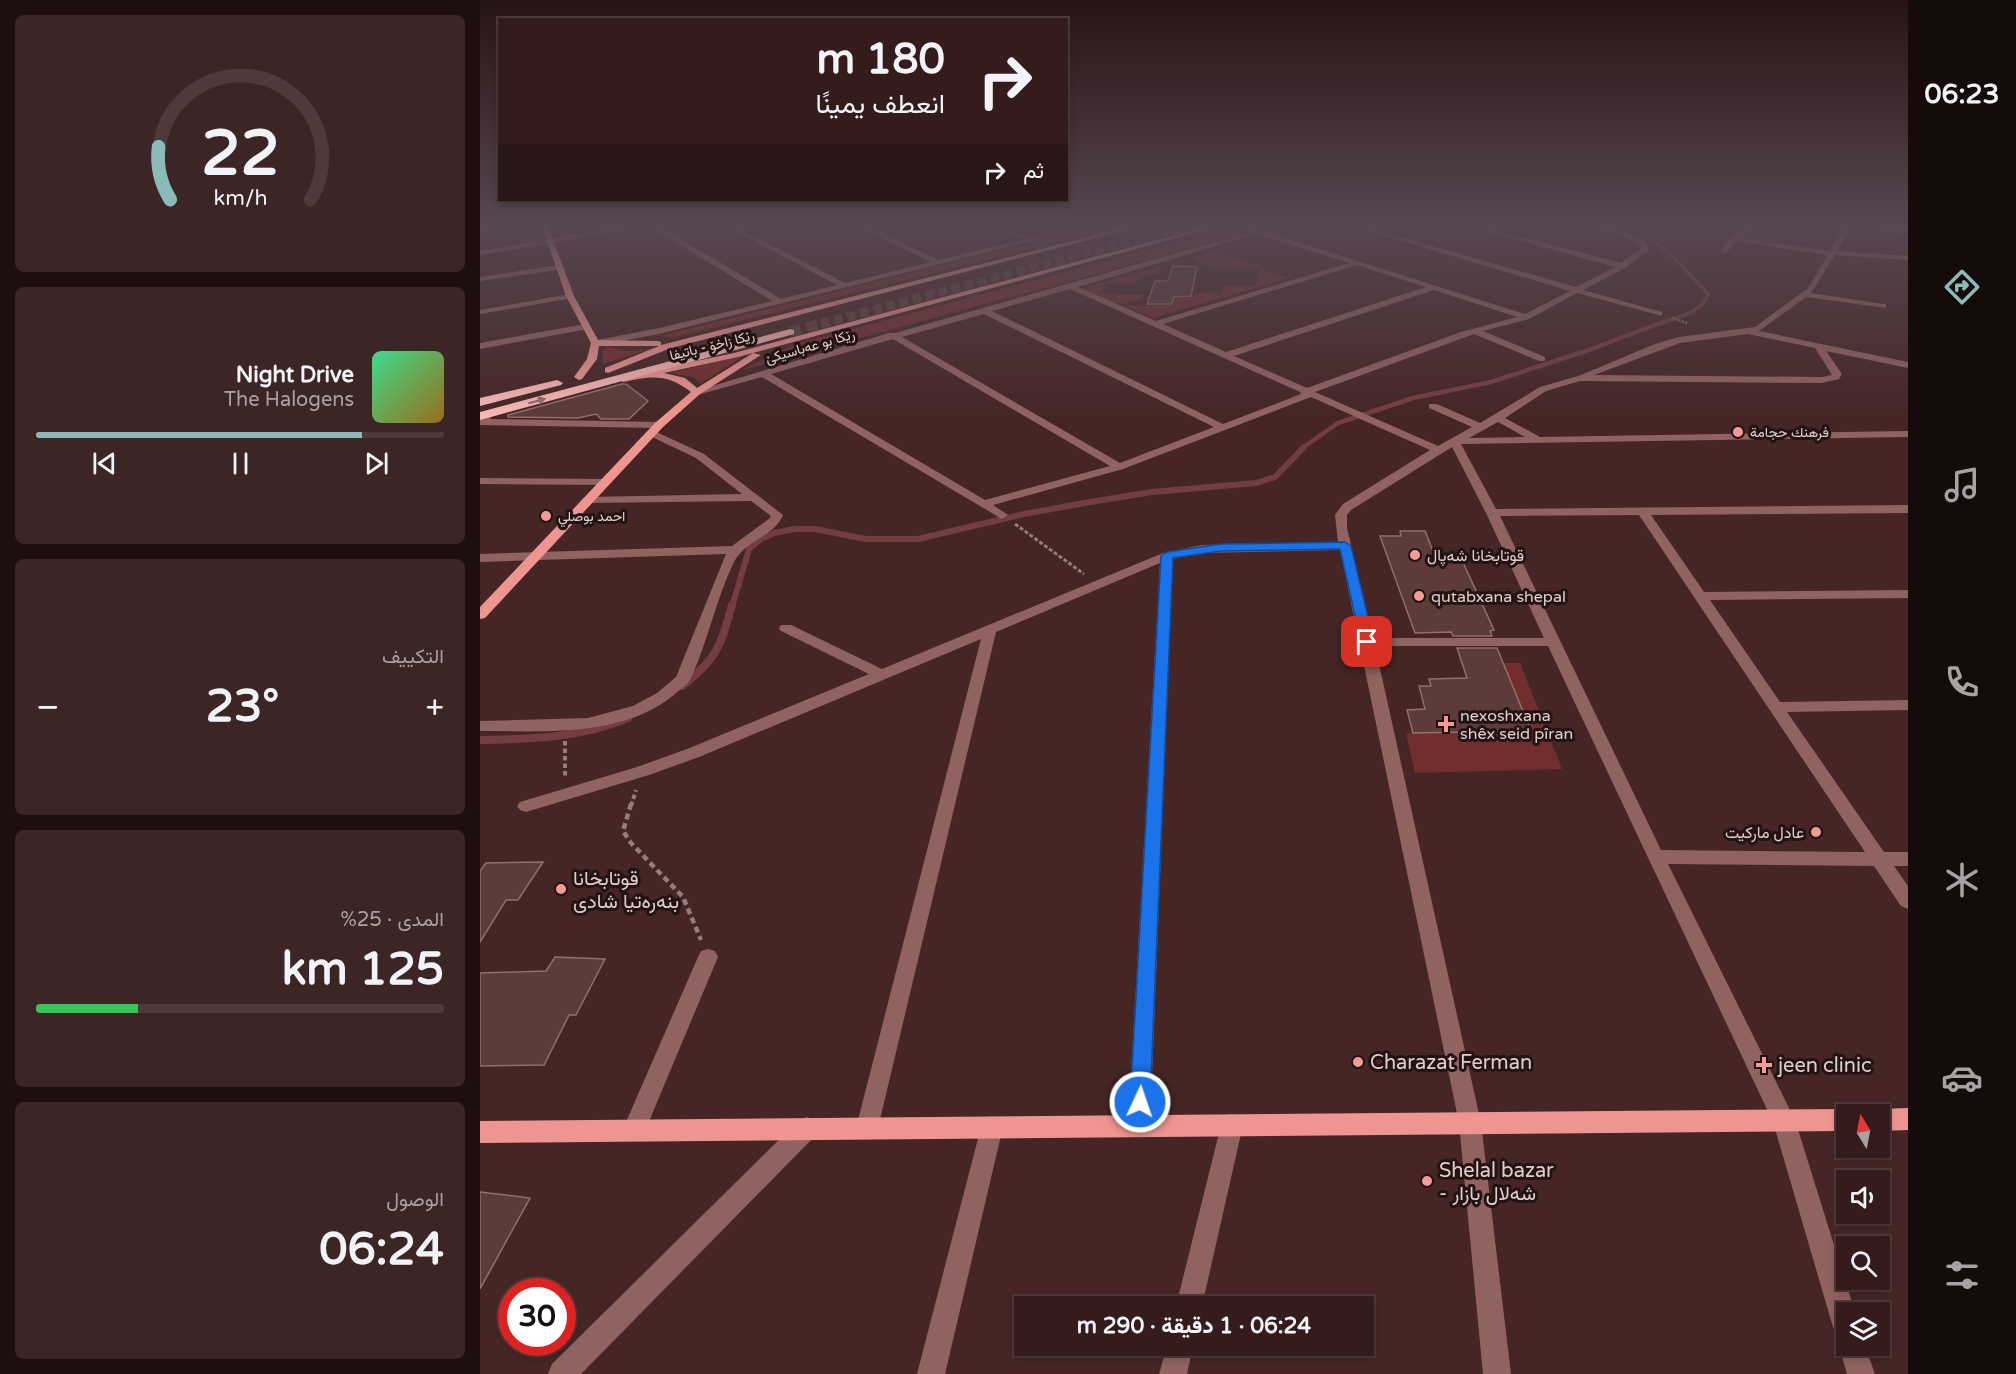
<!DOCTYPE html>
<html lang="ar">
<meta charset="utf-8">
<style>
:root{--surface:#341c1c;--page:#3c2525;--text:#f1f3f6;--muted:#a9a1a3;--line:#4e3a3b;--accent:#8bbbb9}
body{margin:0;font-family:"Varela Round",Vazirmatn,sans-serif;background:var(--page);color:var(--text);direction:rtl;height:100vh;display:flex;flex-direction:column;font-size:22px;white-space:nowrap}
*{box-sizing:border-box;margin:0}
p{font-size:20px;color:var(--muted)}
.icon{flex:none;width:33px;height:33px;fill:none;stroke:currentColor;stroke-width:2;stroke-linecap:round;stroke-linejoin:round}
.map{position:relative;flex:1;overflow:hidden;direction:ltr}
.sheet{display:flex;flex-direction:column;gap:15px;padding:15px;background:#1d0f0f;width:480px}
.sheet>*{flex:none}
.guide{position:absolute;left:18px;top:18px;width:570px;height:183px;border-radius:0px;box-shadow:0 3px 9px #0003,0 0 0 2px var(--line);direction:rtl;background:#341c1c;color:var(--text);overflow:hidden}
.needle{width:39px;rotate:350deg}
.fabs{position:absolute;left:1356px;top:1104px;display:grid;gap:12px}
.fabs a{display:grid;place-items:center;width:54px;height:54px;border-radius:0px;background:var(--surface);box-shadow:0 3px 9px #0003,0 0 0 2px var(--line);font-size:30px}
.speed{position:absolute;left:18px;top:1278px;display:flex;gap:12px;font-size:30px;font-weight:700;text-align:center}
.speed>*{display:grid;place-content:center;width:78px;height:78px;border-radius:50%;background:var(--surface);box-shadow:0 3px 9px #0003,0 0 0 2px var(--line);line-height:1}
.speed .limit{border:9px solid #d22;background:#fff;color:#111}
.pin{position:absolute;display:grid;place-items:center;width:51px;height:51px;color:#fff;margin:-26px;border-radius:12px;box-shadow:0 3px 9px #0006}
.me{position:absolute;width:66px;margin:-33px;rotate:3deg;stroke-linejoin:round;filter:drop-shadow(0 0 4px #0008)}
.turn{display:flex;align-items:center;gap:21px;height:126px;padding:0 24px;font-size:27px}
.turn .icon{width:78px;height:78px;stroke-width:2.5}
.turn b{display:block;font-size:42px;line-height:51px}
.then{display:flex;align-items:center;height:57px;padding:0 24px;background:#0003;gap:12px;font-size:22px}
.big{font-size:45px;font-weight:800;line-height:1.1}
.sheet .tile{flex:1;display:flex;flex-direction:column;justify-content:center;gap:9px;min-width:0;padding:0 21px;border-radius:9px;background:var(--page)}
.sheet .dial{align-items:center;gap:0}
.dial svg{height:156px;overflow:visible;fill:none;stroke:var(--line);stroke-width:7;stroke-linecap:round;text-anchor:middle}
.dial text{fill:var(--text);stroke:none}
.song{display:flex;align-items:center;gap:18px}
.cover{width:72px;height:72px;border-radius:9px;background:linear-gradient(135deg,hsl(150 70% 55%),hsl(40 70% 35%))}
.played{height:6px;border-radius:3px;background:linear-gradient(90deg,var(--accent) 80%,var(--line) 80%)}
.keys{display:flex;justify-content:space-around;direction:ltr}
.heat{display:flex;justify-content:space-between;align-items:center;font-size:33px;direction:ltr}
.charge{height:9px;border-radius:4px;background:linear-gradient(90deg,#34c759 25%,var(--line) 0)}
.trip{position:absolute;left:534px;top:1296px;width:360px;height:60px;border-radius:0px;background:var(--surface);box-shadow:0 3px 9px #0003,0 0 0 2px var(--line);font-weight:800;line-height:60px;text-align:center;direction:rtl}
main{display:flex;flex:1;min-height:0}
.menu{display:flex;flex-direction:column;width:108px;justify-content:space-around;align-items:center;background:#150b0b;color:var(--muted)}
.menu .icon{width:42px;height:42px}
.menu .active{color:var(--accent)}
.menu b{font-size:27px;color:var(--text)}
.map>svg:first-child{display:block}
.green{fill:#722e2e}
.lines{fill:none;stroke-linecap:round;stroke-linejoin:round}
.stream-far3{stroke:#743e41;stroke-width:4}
.stream-far2{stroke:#743e41;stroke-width:4.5}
.stream-far1{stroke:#743e41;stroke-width:6}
.stream{stroke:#743e41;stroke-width:8}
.building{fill:#5c3b39;stroke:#936e6c;stroke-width:1.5}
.highway-tunnel-far1{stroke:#5c3f3e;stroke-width:9;stroke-dasharray:9 4.5;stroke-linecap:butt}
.highway-tunnel{stroke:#5c3f3e;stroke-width:11;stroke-dasharray:11 6;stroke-linecap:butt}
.path-far3{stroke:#967c7b;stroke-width:2;stroke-dasharray:2 1.5;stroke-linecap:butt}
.path-far2{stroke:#967c7b;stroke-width:3;stroke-dasharray:4 2;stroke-linecap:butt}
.path-far1{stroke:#967c7b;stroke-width:4;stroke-dasharray:4.5 3;stroke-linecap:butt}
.path{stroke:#967c7b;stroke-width:4.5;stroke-dasharray:6 4;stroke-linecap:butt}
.minor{fill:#906361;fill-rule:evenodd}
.major{fill:#ef9590;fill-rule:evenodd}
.highway{fill:#f9b7b3;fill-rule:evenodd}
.oneway{fill:#986e6b}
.route{fill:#1a73e8;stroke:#114b97;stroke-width:1.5}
.poi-dot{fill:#f59b97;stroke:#221413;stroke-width:2}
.labels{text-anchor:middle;stroke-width:6;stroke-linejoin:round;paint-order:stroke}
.far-street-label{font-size:14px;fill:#e1cdcb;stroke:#221413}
.far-poi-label{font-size:14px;fill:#e1cdcb;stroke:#221413;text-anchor:start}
.poi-label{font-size:16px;fill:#e1cdcb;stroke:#221413;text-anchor:start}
.near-poi-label{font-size:20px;fill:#e1cdcb;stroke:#221413;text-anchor:start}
</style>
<main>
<nav class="menu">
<b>06:23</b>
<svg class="icon active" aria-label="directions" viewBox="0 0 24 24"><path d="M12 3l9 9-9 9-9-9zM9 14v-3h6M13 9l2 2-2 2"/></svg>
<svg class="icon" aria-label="music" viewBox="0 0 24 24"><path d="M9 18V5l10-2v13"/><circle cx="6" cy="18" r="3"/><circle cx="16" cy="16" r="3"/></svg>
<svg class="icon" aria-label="phone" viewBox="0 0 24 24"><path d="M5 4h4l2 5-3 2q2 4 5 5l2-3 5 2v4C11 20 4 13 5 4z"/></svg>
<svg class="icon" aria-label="climate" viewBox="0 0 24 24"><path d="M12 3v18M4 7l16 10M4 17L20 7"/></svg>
<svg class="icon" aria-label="car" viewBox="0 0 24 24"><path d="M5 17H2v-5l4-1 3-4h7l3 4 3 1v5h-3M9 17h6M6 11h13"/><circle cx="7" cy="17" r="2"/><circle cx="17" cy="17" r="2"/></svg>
<svg class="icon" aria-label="filters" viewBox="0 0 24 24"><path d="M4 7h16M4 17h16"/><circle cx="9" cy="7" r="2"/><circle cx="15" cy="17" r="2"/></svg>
</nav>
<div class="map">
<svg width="1428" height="1374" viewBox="0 0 1428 1374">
<rect width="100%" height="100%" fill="#452625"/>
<g class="green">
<path d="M625 224H649L192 338 179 336Z"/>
<path d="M744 230 759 235 259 371 316 344Z"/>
<path d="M735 252 809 278 673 318 646 306 693 305 696 299 718 293 742 292 743 286H776L780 268 725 266 712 258Z"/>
<path d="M679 267H682L679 274 658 277 655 284H626L620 294 665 295C642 313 624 298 601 288Z"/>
<path d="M129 347 147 351 171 349 123 364 122 350Z"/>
<path d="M263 356 220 384 214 377 189 373Z"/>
<path d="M1023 663H1040L1082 769 935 773 926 733 1051 731Z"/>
</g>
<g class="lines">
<path class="stream-far3" d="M1170 224 1166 227 1165 234 1194 258 1228 294C1223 313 1196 317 1179 324"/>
<path class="stream-far2" d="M821 449 858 423 933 398 1011 382 1109 350 1183 322"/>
<path class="stream-far1" d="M252 607 269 549 281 539 294 533 315 529H335L386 539H438L544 514 610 502 672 492 776 483 795 477 824 447"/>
<g class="stream">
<path d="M202 686C238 658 240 647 252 605"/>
<path d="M0 740C51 739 100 738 148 718"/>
</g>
</g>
<g class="building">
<path d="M693 266 717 267 711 296 694 297 692 304H667L675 281H688Z"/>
<path d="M142 384H146L168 401 149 419H121L116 414 98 418 28 417V415Z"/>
<path d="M920 531H945L956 559 981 558 1014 630 1010 631 1012 636H973L971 632 935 633 900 536H921Z"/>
<path d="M977 648H1017L1051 731 933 733 927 710 945 709 939 686H951L949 679 987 678Z"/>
<path d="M63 862 38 900H26L0 942V871L6 863Z"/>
<path d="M75 957 125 959 96 1015H89L64 1065 0 1066V973L66 971Z"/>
<path d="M0 1192 50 1198 0 1289Z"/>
</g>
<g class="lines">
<path class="highway-tunnel-far1" d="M341 324 717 224"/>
<path class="highway-tunnel" d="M310 332 347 322"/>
<path class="path-far3" d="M1192 318 1207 323"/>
<path class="path-far2" d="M535 524 604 574"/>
<g class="path-far1">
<path d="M85 741V778"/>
<path d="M151 806 156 790"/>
</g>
<path class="path" d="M151 804 143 831 151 843 203 897 221 940"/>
<g class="minor">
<path d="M26 224H47L0 231V227Z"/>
<path d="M154 224H176L301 299 357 285 242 224H250L365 283 451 262 373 224H381L459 260 545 239 508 224C524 224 538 237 554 237 574 237 597 224 620 224L179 334 115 346 112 345V341L179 328 292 301 169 226 0 255V251Z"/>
<path d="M752 224H761L792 234 1045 314 1090 291 865 224H875L1096 287 1135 267 980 224H991L1141 263 1162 248C1146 229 1118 234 1100 224 1117 224 1165 231 1169 250L1145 268 1103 290 1182 312V316L1097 293 1049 319 1003 331 1065 357V361H1059L994 334 835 392 958 446 992 427 949 408V404H957L1000 423 1060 387 1101 375 1175 344 1199 337 1275 327 1328 288 1348 255 1255 241 1247 253H1241C1244 241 1262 224 1275 224L1260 238 1350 251 1366 224 1428 230V234L1371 227 1357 251 1428 256V260L1355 255 1331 293 1403 304H1406V308L1326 297 1279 331 1428 362V368L1346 351 1362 374 1359 379 1342 383 1100 381 1066 391 1025 418 1060 437 1428 431V437L981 444 1016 509 1428 505V513L1171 515 1224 592 1428 590V598L1230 600 1300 702 1428 700V710L1307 712 1404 852H1428V866H1414L1428 886V909L1421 906 1394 866 1188 864 1315 1120 1375 1312H1366V1346H1385L1395 1374H1367L1359 1346 1362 1338 1357 1336 1353 1327 1293 1122 1068 646H895L1001 1123 1031 1374H1003L979 1123 860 550 722 553 693 559 670 1126 667 1134 659 1137 651 1134 648 1126 680 563 516 632 398 1128 395 1136 387 1139 379 1136 376 1128 501 639 219 757 169 775 46 812 40 810 37 806 40 802 157 767 207 749 389 674 301 631 299 628 301 625H311L402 669 683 553 722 545 858 542 855 515 863 504 950 450 831 397 643 469 513 505 528 515 522 519 282 377 217 395 212 392 409 333H415L770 232ZM776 234 869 263 676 321 598 287ZM877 265 946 287 746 352 683 324ZM590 289 820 392 821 394 743 424 512 311ZM954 290 1037 317 981 332 827 388 754 356ZM504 314 734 427 640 463 422 337ZM1268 334 1335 348 1352 375 1342 377 1114 375 1200 343ZM413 339 630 466 505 500 291 374ZM1018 422 1045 437 989 438ZM972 447 1006 513 1064 638H893L867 528V515L871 510ZM1159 515 1385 852 1181 850 1020 516Z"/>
<path d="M80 265 84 267 83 269 0 281V277Z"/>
<path d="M90 294H93V298L0 314V310Z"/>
<path d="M105 324 109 327 108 329 0 349V343Z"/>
<path d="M9 410 14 413 10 419 179 422 184 425 179 428 0 425V418Z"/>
<path d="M172 430 224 454 303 515C294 537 265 540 254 562 236 599 228 641 211 678 208 685 200 689 195 694 143 738 63 731 0 731V721L108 718 153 706 177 693 196 677 246 554 0 562V554L252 546 290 518 291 516 271 501 104 503 102 501 108 497 262 494 216 458 168 435 167 433Z"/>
<path d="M0 478 126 479 132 482 126 485 0 484Z"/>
<path d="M228 949 235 951 238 957 162 1138 154 1141 146 1138 143 1130 146 1122 218 957 221 951Z"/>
<path d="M752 1114 760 1117 763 1125 722 1306H696L741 1125 744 1117Z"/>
<path d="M512 1116 520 1119 523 1127 465 1374H437L501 1127 504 1119Z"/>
<path d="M327 1117 335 1120 338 1128 335 1136 101 1374H68L72 1364 319 1120Z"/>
<path d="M687 1346H713L707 1374H679Z"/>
</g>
<g class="major">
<path d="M61 224H67L94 296 118 340 178 341 181 342V345L659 224H670L191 348 128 373 125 372V368L179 346H119L117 359 102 379 99 380 94 377 107 359 111 343 86 296Z"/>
<path d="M737 224H748L258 357 184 373 205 378 217 388 273 353 281 355 220 394 183 427 5 618 0 619V607L175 423 211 392C187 373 171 376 143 382L138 379 140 377 254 353Z"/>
<path d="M1428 1108V1130L1400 1131V1114H1391L1400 1109Z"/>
<path d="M1366 1109 1375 1114H1366V1131L0 1143V1121Z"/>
</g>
<g class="highway">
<path d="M713 224H723L717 226Z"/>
<path d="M310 329 314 330V334L0 420V412Z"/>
<path d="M77 380 83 383 81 385 0 406V398Z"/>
</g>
</g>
<defs><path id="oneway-solid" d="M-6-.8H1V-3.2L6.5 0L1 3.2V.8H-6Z" transform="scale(1.5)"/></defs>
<use class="oneway" href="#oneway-solid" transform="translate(57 401) rotate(-15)"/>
<linearGradient id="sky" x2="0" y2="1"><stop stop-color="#261514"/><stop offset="0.54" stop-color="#564751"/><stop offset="1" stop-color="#564751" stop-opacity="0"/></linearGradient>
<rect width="1428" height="416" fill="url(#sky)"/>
<path class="route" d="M865 542 871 546 894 642 887 646 881 642 860 549 741 551 693 558 670 1102 667 1109 660 1112 653 1109 650 1102 681 556 687 552 741 544Z"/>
<g class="poi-dot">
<circle cx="1258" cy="432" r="6"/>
<circle cx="66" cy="516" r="6"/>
<circle cx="935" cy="555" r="6"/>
<circle cx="939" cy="596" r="6"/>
<path d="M963 715h6v6h6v6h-6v6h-6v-6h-6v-6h6z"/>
<circle cx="1336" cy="832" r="6"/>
<circle cx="81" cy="889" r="6"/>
<circle cx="878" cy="1062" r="6"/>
<path d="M1281 1056h6v6h6v6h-6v6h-6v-6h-6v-6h6z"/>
<circle cx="947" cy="1181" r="6"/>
</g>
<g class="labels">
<g class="far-street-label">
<text transform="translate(232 345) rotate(-14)" y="5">رێکا زاخۆ - باتیفا</text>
<text transform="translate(330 346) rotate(-16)" y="5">رێكا بو عه‌باسيكێ</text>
</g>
<g class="far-poi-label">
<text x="1270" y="437">فرهنك حجامة</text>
<text x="78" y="521">احمد بوصلي</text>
</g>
<g class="poi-label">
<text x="947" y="561">قوتابخانا شەپال</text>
<text x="951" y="602">qutabxana shepal</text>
<text x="980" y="721">nexoshxana<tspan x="980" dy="18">shêx seid pîran</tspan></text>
<text x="1324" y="838" text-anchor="end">عادل ماركيت</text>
</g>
<g class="near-poi-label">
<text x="93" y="885">قوتابخانا<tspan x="93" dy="23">بنەرەتیا شادی</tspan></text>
<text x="890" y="1069">Charazat Ferman</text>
<text x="1298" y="1072">jeen clinic</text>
<text x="959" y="1177">Shelal bazar<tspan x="959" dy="23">- شەلال بازار</tspan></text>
</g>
</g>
</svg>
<div class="fabs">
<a><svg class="needle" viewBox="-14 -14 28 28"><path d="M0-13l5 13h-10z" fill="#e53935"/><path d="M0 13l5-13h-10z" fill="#a9a1a3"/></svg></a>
<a><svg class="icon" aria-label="sound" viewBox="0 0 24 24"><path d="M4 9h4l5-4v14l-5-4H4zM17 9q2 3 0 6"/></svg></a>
<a><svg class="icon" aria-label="search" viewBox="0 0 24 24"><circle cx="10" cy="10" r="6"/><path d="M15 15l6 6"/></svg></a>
<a><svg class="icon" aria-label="layers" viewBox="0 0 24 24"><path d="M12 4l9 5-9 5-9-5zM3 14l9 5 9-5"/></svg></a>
</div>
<div class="speed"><div class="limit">30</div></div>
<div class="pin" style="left:887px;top:642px;background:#d93025"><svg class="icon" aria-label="arrive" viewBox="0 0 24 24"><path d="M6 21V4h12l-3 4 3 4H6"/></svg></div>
<svg class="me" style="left:660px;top:1102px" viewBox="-20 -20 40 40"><circle r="17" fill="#1a73e8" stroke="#fff" stroke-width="3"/><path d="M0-11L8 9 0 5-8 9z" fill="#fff"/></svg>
<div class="trip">06:24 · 1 دقيقة · 290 m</div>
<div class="guide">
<div class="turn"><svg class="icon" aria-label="right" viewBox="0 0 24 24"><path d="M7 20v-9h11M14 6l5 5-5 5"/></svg><div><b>180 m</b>انعطف يمينًا</div></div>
<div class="then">ثم<svg class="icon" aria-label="right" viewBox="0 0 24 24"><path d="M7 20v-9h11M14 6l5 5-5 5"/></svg></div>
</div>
</div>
<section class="sheet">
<div class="tile dial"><svg viewBox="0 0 100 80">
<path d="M14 69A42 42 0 1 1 86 69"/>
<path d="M14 69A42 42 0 0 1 8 42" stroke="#8bbbb9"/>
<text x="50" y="56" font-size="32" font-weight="700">22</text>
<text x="50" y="72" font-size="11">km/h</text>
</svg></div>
<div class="tile">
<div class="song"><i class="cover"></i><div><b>Night Drive</b><p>The Halogens</p></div></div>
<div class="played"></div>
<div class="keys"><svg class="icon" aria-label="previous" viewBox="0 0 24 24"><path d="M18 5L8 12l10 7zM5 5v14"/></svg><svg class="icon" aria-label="pause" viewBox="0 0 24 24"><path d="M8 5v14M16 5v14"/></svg><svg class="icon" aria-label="next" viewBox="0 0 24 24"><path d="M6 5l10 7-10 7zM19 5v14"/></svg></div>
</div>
<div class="tile"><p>التكييف</p>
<div class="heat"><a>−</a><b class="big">23°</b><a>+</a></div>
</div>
<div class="tile"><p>المدى · 25%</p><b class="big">125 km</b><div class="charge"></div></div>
<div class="tile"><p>الوصول</p><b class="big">06:24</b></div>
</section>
</main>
